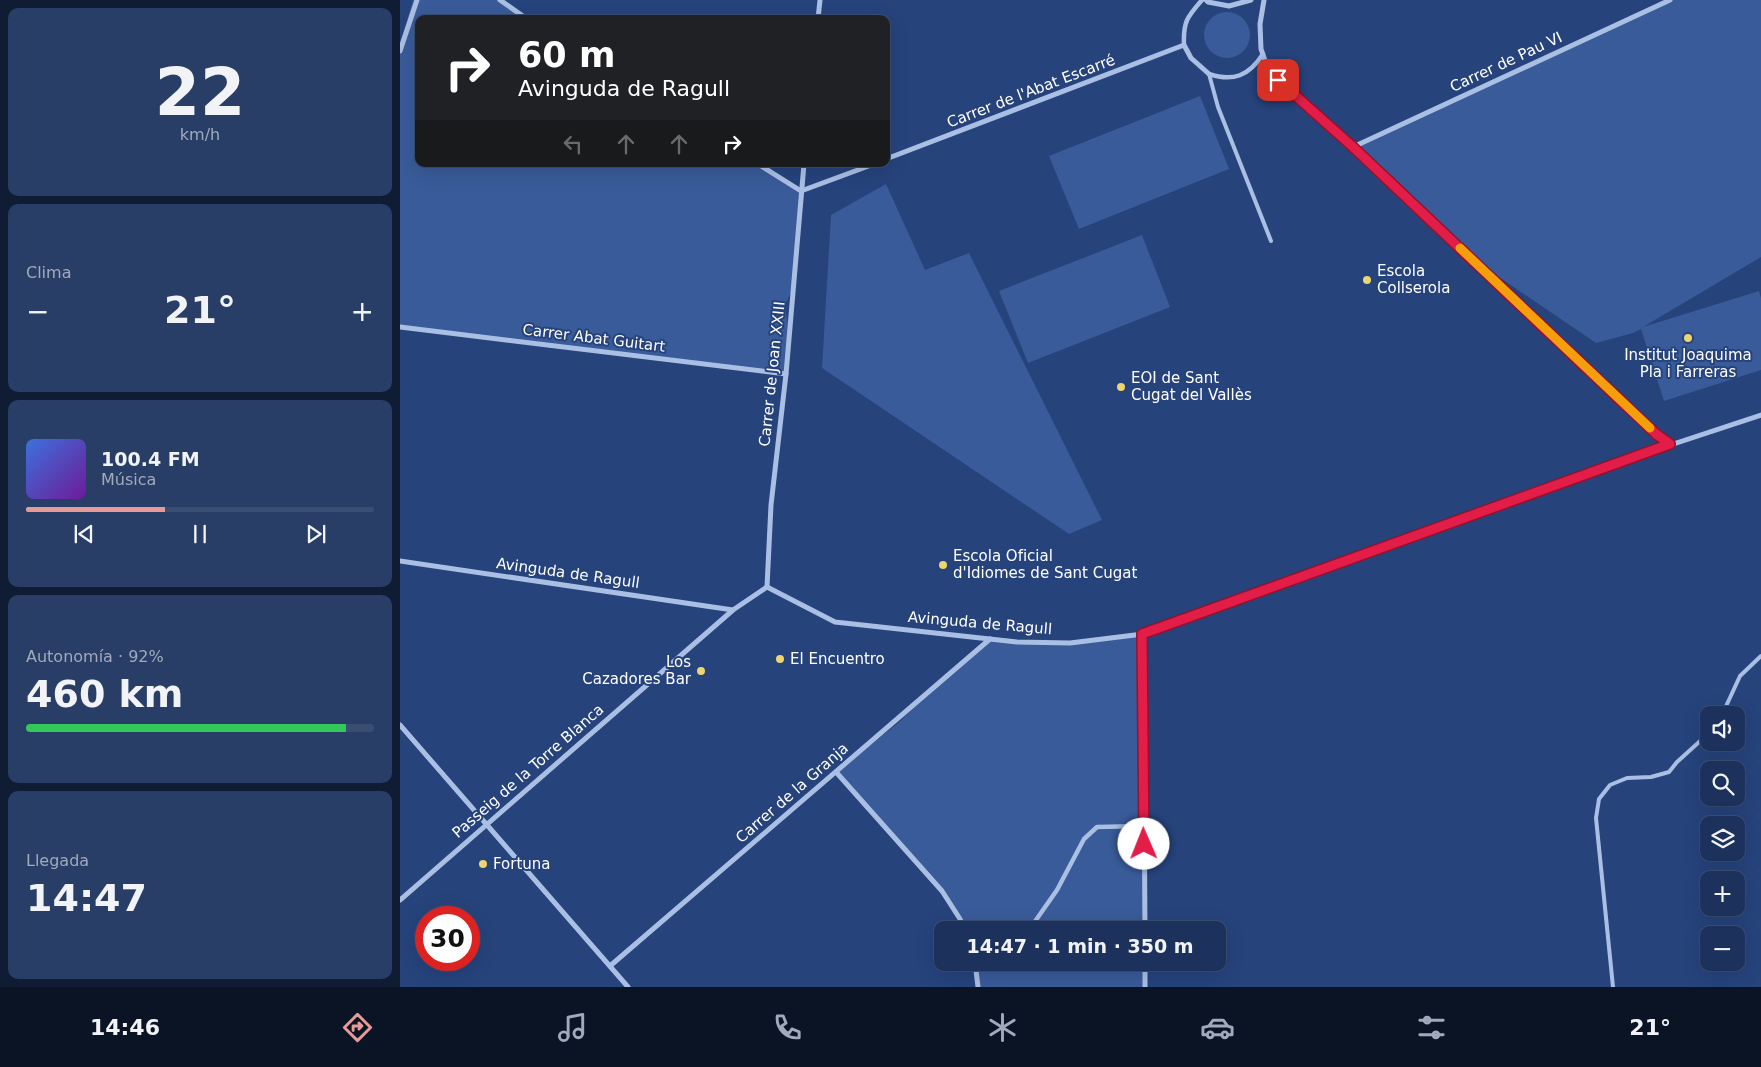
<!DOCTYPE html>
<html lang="es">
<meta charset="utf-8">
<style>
:root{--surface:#1c325d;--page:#293e66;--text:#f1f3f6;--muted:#a0aabc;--line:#3a4d72;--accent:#e69b98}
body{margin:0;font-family:"DejaVu Sans",sans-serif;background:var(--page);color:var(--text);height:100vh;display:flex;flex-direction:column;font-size:19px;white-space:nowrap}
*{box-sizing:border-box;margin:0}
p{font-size:16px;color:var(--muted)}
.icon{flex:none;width:28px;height:28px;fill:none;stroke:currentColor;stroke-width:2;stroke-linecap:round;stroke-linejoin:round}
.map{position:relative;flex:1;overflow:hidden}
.details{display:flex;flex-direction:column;gap:8px;padding:8px;background:#0f1c33;width:400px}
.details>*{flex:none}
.top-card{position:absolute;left:15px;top:15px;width:475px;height:152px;border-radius:10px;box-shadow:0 5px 20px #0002,0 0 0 1px var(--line);background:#202124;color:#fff;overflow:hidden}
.fabs{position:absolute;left:1300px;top:706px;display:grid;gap:10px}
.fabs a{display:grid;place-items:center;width:45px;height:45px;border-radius:10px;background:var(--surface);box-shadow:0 5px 20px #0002,0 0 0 1px var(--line);font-size:25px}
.speed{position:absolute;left:15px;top:906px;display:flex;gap:10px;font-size:25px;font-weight:700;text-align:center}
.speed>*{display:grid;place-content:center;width:65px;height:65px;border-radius:50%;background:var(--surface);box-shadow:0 5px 20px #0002,0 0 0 1px var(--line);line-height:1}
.speed .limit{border:8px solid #d22;background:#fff;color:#111}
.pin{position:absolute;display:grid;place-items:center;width:42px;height:42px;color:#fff;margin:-21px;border-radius:10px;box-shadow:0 2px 8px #0006}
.me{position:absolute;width:55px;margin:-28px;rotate:359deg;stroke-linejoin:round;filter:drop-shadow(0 0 4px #0008)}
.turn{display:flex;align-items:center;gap:18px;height:105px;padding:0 20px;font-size:22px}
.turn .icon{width:65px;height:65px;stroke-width:2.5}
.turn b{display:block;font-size:35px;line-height:42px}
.lanes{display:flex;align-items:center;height:48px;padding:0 20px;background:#0003;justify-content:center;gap:25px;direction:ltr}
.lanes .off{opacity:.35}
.big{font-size:38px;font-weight:700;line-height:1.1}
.details .widget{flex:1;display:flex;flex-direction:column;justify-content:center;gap:8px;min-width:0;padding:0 18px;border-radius:10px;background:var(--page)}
.details .dial{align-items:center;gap:0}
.dial b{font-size:65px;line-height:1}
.song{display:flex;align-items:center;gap:15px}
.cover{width:60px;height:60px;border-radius:8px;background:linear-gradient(135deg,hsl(220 70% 55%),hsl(280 70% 35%))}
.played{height:5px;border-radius:2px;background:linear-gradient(90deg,var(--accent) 40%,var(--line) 40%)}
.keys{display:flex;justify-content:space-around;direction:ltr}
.heat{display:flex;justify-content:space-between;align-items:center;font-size:28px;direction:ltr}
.charge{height:8px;border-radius:4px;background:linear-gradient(90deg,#34c759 92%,var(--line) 0)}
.trip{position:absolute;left:534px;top:921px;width:292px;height:50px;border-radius:10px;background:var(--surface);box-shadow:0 5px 20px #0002,0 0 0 1px var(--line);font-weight:700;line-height:50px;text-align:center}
.tab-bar{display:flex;height:80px;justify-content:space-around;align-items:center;background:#0b1425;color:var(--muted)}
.tab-bar .icon{width:35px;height:35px}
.tab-bar .current{color:var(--accent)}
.tab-bar b{font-size:22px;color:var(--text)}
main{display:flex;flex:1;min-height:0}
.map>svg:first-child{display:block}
.green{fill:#395b99}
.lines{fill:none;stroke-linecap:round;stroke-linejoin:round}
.service{stroke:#aabfe4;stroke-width:4}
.pedestrian{stroke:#aabfe4;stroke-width:4.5}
.minor{stroke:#aabfe4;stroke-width:5}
.route-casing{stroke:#92132f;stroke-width:12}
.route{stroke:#e11d48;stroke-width:9}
.slow{stroke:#f59e0b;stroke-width:9}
.poi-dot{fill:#edd56f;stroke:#26437c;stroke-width:2}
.labels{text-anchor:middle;stroke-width:4;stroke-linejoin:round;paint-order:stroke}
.street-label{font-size:15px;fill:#fff;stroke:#26437c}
.poi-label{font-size:15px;fill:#fff;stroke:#26437c;text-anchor:start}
</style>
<main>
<section class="details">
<div class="widget dial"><b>22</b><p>km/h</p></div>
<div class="widget"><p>Clima</p>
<div class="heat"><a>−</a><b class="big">21°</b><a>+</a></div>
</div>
<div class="widget">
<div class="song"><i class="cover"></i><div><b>100.4 FM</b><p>Música</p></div></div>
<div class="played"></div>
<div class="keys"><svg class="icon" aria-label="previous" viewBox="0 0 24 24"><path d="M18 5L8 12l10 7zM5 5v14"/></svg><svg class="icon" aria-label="pause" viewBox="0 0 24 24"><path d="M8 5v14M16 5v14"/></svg><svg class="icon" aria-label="next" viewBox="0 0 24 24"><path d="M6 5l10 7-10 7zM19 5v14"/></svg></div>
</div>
<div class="widget"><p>Autonomía · 92%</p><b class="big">460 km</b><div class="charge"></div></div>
<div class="widget"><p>Llegada</p><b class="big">14:47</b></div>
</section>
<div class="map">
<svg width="1361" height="987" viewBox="0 0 1361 987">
<rect width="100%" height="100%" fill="#26437c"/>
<g class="green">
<path d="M13 0H103L132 19H19V164H359L401 191 393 288 385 305 389 332 386 374 0 327V44Z"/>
<path d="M1267 0H1361V257L1243 327 1359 291 1361 298V370L1264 401 1241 329 1233 333 1196 343 1074 260 953 147Z"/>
<circle cx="827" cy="35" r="23"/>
<path d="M800 96 829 169 679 229 649 156Z"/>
<path d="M486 184 525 270 569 253 702 520 669 534 422 368 431 215Z"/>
<path d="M742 235 770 307 628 363 599 291Z"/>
<path d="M743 634 745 930H565L542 891 436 772 497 724 552 672 590 639 670 643Z"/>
<path d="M575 963H745V987H578Z"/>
</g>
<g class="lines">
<g class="service">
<path d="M809 74 818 107 871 241"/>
<path d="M1322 715 1340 676 1361 656"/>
<path d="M1213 987 1196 818 1199 799 1210 785 1227 778 1251 777 1269 772 1277 762 1309 733"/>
</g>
<g class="pedestrian">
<path d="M784 45C783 22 787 17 802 0"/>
<path d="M809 74C833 82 849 76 863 54"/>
<path d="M629 930 657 890 684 839 697 827 744 826"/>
<path d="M575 966 584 962"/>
</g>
<g class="minor">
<path d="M100 0 127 19"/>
<path d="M806 0 808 2 829 6 851 0"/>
<path d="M864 0 860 24 861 49 869 72 953 147 1256 434 1270 444"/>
<path d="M418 19 420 0"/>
<path d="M0 51 17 0"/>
<path d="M953 147 1270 0"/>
<path d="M486 159 784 45 791 58 809 74"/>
<path d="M358 164 401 191"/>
<path d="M401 191 474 164"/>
<path d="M0 327 386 374"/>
<path d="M0 561 333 610"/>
<path d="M367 587 435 622 617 642 670 643 743 634 1231 458 1361 415"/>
<path d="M367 587 371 505 386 374 404 164"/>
<path d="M743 634 745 930"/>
<path d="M0 725 228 987"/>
<path d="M436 772 542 891 560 919 565 930"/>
<path d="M0 900 333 610 367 587"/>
<path d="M575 962 578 987"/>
<path d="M745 962V987"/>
<path d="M210 966 590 639"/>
</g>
</g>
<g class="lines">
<defs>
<path id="route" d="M744 844 742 634 1270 444 1256 434 953 147 878 80"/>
</defs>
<use href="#route" class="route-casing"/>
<use href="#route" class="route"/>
<path class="slow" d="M1060 248 1250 428"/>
</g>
<g class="poi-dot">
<circle cx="967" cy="280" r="5"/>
<circle cx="1288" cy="338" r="5"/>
<circle cx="721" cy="387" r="5"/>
<circle cx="543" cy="565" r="5"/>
<circle cx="380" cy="659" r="5"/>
<circle cx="301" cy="671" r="5"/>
<circle cx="83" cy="864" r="5"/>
</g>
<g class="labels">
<g class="street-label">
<text transform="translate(1106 62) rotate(-25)" y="5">Carrer de Pau VI</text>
<text transform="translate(631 91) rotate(-21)" y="5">Carrer de l'Abat Escarré</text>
<text transform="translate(194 338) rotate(7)" y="5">Carrer Abat Guitart</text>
<text transform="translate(372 374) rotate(-84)" y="5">Carrer de Joan XXIII</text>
<text transform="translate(168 573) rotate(8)" y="5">Avinguda de Ragull</text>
<text transform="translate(580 623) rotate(5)" y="5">Avinguda de Ragull</text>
<text transform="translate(128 771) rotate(-41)" y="5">Passeig de la Torre Blanca</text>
<text transform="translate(392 793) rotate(-41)" y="5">Carrer de la Granja</text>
</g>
<g class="poi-label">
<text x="977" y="276">Escola<tspan x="977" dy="17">Collserola</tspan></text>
<text x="1288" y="360" text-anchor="middle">Institut Joaquima<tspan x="1288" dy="17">Pla i Farreras</tspan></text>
<text x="731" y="383">EOI de Sant<tspan x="731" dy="17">Cugat del Vallès</tspan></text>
<text x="553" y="561">Escola Oficial<tspan x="553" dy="17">d'Idiomes de Sant Cugat</tspan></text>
<text x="390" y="664">El Encuentro</text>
<text x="291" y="667" text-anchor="end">Los<tspan x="291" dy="17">Cazadores Bar</tspan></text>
<text x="93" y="869">Fortuna</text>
</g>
</g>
</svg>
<div class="fabs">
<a><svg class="icon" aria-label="sound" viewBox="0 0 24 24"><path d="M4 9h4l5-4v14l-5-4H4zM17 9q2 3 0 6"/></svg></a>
<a><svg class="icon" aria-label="search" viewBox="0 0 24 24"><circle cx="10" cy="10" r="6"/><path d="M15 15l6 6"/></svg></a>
<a><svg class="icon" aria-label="layers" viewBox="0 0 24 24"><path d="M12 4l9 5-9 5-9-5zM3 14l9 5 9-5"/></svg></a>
<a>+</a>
<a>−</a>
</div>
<div class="speed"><div class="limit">30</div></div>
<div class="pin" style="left:878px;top:80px;background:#d93025"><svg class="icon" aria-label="arrive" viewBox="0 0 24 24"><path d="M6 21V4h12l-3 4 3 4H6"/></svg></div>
<svg class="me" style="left:744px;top:844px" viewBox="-20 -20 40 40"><circle r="19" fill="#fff"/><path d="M0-13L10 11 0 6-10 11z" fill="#e11d48"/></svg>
<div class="trip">14:47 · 1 min · 350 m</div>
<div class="top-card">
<div class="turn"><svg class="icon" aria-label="right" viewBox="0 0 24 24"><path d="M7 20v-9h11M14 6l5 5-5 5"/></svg><div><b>60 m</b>Avinguda de Ragull</div></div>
<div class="lanes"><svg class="icon off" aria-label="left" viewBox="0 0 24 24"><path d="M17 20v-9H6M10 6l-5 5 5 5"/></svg><svg class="icon off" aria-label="ahead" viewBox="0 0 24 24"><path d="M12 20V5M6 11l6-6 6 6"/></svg><svg class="icon off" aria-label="ahead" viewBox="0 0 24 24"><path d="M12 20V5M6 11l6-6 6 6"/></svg><svg class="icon" aria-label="right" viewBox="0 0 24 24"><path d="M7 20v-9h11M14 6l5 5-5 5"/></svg></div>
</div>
</div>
</main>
<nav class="tab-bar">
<b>14:46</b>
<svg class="icon current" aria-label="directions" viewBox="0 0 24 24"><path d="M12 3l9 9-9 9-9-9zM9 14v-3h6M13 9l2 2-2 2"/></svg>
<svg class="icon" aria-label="music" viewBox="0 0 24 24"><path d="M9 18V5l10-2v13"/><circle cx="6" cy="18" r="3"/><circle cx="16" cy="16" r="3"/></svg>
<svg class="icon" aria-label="phone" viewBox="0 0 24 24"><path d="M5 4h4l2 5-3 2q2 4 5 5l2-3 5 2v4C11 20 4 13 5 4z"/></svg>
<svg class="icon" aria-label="climate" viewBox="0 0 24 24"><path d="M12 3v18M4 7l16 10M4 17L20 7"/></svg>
<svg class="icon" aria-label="car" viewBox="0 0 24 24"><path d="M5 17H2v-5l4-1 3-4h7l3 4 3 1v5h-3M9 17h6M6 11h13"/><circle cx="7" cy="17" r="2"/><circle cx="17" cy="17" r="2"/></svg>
<svg class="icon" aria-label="filters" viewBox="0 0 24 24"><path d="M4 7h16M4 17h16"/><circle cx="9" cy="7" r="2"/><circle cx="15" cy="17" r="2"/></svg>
<b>21°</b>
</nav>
